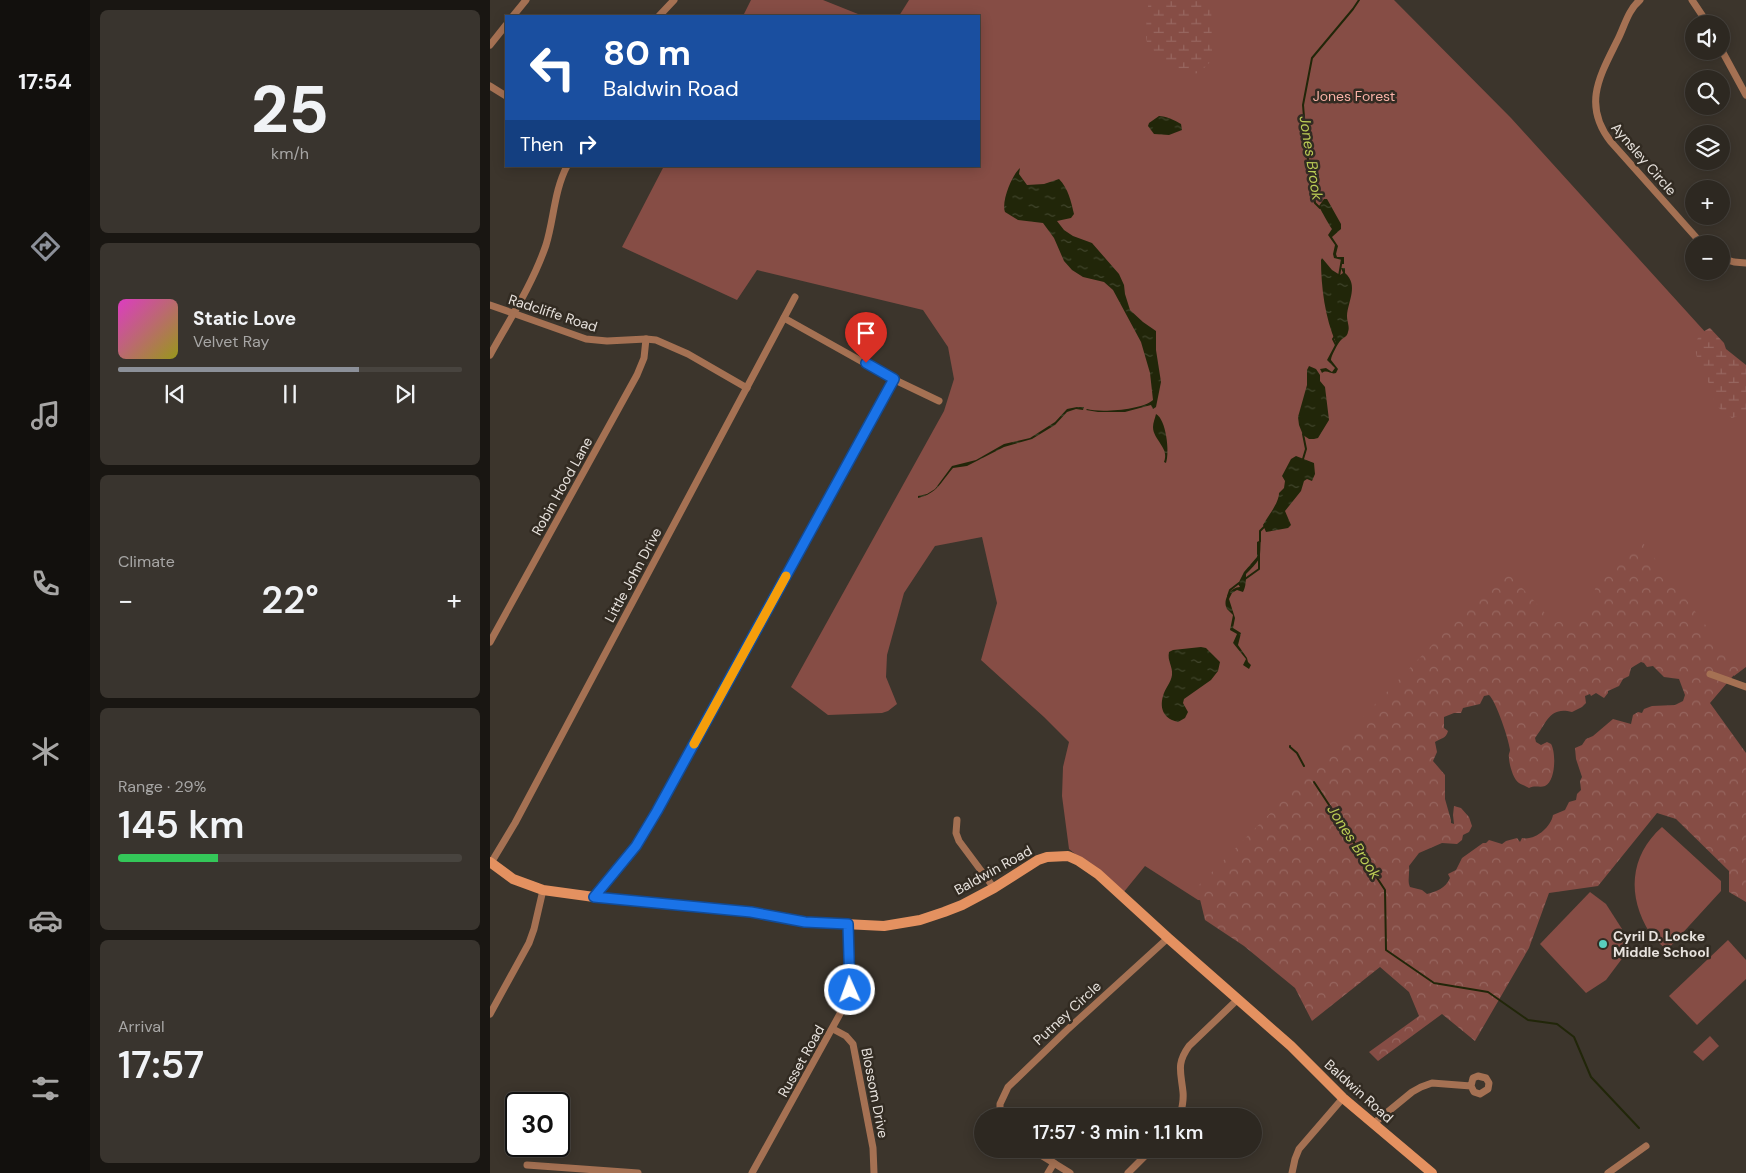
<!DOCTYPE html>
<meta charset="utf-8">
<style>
:root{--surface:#2d2821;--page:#39342e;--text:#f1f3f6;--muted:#a7a6a5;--line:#48443f;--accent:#8c9099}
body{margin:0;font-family:"DM Sans",sans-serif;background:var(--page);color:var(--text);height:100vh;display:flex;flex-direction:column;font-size:19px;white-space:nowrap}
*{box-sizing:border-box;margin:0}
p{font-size:16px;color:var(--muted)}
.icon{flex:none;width:28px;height:28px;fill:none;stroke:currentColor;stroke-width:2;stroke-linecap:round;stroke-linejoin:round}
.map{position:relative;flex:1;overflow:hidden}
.panel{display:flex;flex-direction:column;gap:10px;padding:10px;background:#191612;width:400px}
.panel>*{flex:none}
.hud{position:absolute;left:15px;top:15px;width:475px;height:152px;border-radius:0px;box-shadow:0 2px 12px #0003,0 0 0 1px var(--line);background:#1a4fa0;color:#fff;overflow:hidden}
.buttons{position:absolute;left:1195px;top:15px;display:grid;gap:10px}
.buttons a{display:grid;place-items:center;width:45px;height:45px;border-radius:50%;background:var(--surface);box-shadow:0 2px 12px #0003,0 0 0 1px var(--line);font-size:25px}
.speed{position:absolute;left:15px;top:1092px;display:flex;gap:10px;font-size:25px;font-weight:700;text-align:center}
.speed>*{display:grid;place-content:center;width:65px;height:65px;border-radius:50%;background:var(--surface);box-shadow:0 2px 12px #0003,0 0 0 1px var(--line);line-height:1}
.speed .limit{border:2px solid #111;border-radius:8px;background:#fff;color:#111}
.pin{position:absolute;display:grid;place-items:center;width:42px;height:42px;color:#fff;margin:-51px -21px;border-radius:50% 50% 50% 0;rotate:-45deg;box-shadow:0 0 5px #0007}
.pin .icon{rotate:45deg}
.me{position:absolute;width:55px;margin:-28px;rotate:358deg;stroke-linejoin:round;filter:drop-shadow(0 0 4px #0008)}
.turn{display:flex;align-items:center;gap:18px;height:105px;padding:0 15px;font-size:22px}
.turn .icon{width:65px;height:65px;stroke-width:2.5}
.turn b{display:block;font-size:35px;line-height:42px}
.then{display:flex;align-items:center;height:48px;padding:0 15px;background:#0003;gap:10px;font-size:19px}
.big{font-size:38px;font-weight:600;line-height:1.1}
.panel .tile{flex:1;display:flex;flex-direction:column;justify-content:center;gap:8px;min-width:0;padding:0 18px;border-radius:8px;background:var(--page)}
.panel .dial{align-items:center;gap:0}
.dial b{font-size:65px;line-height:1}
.song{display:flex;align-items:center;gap:15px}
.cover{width:60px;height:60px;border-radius:8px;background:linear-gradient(135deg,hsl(310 70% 55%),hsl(60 70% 35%))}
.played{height:5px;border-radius:2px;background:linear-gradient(90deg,var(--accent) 70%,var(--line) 70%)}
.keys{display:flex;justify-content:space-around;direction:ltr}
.heat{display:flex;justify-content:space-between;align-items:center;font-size:28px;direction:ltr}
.charge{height:8px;border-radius:4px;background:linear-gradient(90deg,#34c759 29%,var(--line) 0)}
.trip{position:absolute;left:484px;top:1108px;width:288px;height:50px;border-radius:25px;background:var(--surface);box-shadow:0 2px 12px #0003,0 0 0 1px var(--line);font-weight:600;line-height:50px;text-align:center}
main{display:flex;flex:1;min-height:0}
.tabs{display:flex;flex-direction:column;width:90px;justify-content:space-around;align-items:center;background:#12100d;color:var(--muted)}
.tabs .icon{width:35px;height:35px}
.tabs .selected{color:var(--accent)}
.tabs b{font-size:22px;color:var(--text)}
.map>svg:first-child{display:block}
.green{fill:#864d45}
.forest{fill:url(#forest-crowns);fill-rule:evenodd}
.wetland{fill:url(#wetland-marsh)}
.water{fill:url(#water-ripples)}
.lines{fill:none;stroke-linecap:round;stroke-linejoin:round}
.stream{stroke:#212609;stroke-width:2}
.street{stroke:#a57153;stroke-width:7}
.secondary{stroke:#e49160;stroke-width:10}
.route-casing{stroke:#114b97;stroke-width:12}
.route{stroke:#1a73e8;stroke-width:9}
.slow{stroke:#f59e0b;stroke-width:9}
.poi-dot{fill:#59cebe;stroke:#322b22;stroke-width:2}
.labels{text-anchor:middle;stroke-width:5;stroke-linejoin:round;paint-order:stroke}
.park-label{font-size:14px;fill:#fbb3a8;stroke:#322b22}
.street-label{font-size:14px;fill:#e7e2dd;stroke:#322b22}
.poi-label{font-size:14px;font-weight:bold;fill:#e7e2dd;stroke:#322b22;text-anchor:start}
.water-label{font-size:15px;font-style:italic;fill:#bc5;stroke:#322b22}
</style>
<main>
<nav class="tabs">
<b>17:54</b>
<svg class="icon selected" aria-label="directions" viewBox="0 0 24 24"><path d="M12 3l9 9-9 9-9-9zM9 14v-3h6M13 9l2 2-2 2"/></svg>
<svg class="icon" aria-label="music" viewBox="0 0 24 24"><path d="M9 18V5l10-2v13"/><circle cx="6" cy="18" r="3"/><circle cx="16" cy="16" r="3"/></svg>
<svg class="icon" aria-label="phone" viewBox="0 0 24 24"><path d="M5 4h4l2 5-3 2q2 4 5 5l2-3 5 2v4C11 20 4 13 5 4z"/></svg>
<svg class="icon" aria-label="climate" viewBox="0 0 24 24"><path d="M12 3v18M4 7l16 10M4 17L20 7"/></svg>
<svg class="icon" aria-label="car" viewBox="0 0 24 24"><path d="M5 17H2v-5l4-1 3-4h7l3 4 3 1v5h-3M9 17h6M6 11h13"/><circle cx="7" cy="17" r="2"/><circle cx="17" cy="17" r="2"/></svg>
<svg class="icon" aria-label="filters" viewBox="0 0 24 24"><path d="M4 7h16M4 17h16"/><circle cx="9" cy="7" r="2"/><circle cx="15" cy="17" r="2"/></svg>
</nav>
<section class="panel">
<div class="tile dial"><b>25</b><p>km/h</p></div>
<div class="tile">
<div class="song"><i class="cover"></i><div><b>Static Love</b><p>Velvet Ray</p></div></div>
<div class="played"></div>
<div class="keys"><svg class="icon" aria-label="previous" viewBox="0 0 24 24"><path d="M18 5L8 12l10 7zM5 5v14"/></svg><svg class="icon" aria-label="pause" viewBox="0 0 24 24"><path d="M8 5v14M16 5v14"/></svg><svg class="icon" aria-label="next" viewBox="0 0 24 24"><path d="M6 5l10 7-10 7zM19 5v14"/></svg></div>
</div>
<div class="tile"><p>Climate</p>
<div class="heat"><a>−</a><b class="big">22°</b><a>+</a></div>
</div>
<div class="tile"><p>Range · 29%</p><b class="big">145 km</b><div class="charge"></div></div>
<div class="tile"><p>Arrival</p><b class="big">17:57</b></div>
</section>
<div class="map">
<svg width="1256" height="1173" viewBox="0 0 1256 1173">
<defs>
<pattern id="forest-crowns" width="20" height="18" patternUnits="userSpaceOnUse" patternTransform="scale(1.25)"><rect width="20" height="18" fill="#864d45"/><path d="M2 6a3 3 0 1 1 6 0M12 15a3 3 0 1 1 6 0" fill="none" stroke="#97665f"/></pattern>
<pattern id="wetland-marsh" width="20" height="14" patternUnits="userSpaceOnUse" patternTransform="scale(1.25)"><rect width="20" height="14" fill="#864d45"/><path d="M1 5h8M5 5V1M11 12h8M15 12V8" fill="none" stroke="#97665f"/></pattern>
<pattern id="water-ripples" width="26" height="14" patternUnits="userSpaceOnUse" patternTransform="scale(1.25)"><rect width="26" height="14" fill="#212609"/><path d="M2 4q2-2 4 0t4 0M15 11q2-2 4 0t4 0" fill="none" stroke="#41452c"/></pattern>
</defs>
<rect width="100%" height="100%" fill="#3c352c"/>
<g class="green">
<path d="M261 0H333L373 16H253Z"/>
<path d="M419 0H904L1021 118 1256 377V667L1244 676 1202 624 1073 651 1001 624 728 902 708 900 655 866 633 893 579 849 572 796 573 767 579 742 554 717 491 660 507 603 492 537 445 546 414 593 397 655 396 677 407 704 398 711 392 713 338 715 301 687 454 411 464 379 458 347 433 310 267 270 247 300 132 247 174 166H489V16H409Z"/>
<path d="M1172 827 1231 881V891L1177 950C1172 945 1164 940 1160 933 1137 897 1139 856 1172 827Z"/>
<path d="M1100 892 1116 904 1132 929 1137 952 1116 980 1096 993 1050 944Z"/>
<path d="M1238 940 1256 960V979L1207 1025 1179 996Z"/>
<path d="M1220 1036 1229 1046 1213 1061 1203 1052Z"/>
</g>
<path class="forest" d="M1153 543 1249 669 1220 703 1256 753V902L1239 892V871L1186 819 1167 813 1108 886 1059 893 1039 948 985 1041 952 1014 888 1061 879 1052 929 1016 919 992 890 967 822 1021 805 988 754 946 715 920 707 887 793 800 1015 569 1064 623 1095 615 1109 579ZM1151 662 1154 663 1157 667 1163 666 1174 677 1189 679 1195 695 1193 701 1185 705 1162 706 1154 709 1152 713 1148 712 1143 715 1141 724 1123 719 1103 736 1096 739 1092 745 1085 748 1086 759 1092 777 1090 781 1091 790 1087 794 1086 800 1079 802 1075 810 1063 815C1061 827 1045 841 1032 838L1030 842 1027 838 1016 841 1012 844 999 840 996 843H993L972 858 966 870 958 874 960 878C955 889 947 891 937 894L932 890 920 887C917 881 920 873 919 866L929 853 952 843 967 844 972 840 973 835 979 832 982 826 979 817 971 808 964 806 963 815 964 824 961 823V820L955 799V775L943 761 947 752 945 742C951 738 956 739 958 731L954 728V717L964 713H971L973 708 990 704 994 696 999 695C1006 701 1019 740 1020 750 1020 752 1018 755 1019 757 1019 764 1023 779 1029 783 1032 785 1036 786 1039 788 1045 785 1050 788 1055 786 1066 781 1066 752 1061 744L1057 742 1051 745 1046 742 1045 738C1057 723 1059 706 1082 712L1092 707 1096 703 1095 696 1100 694 1101 696 1106 693 1114 698 1118 693V691L1129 686 1133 679 1139 676 1141 668Z"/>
<g class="wetland">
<path d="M658 0H721L722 52 719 56 720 62 709 73 700 74 683 71 677 66 657 43 655 29 658 18Z"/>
<path d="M1220 328 1234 343 1236 349 1256 365V413L1242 418C1237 414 1230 410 1226 405 1223 401 1224 395 1222 390 1215 371 1190 342 1220 328Z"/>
</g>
<g class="water">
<path d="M669 116C676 116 684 120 691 124L692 130 679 135 664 134 658 126 659 123Z"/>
<path d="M530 168 529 174 537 185 554 184 569 179C578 188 581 201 584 214L581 218 567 221 574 230 583 236 602 243 629 274 634 285 635 294 640 310 653 322 666 331V350L671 382 666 407 663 409 661 405 635 412H608L596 410 597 409C610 413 652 410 663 400L660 373 651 342 623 290 614 282 593 277 582 270 574 261 564 238 553 223 528 220 515 212C511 202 522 175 530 168Z"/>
<path d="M834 199H837L851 224V229L842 237 848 246 846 254 847 257H854V264H851L852 260 844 258 843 254 845 245 838 235 842 229C841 228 830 209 829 206Z"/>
<path d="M832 258 842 270 850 275 853 273 851 268H855V273C869 285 858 301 857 316 857 322 860 327 858 332 857 337 854 337 851 340 848 343 841 356 841 360L848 369 846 373C841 375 837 369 832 373L830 369 836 368 842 372 845 368 837 360 846 343C835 318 831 287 831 260Z"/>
<path d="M819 366 826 369 830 375V381L835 387 839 420 828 438 824 439H819L813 435 809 425 808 417 817 385V370Z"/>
<path d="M587 407H594L593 410 586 409 577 412 565 425 542 439 514 447 477 466 463 468C450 483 448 493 428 498V496L437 494 445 489 462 466 486 460 514 444 540 438 565 422 577 409Z"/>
<path d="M666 414C676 419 680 452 676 463L674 462C680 448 663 440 663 427 663 423 665 418 666 414Z"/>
<path d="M806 456 824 463 825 474 822 481 817 479 814 481 811 491 795 511 801 525 798 528 776 532 773 525C778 516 789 503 789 493L794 488 795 481 792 476 801 459Z"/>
<path d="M771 540C770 544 771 554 769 559 766 564 761 569 756 574 756 579 756 587 753 592L747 590 742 593 739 599 745 618 743 628 751 633 748 645 757 658 758 662 761 665 759 669 753 665 756 659 743 643 747 634 740 630 743 615C741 613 739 611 737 609 732 599 741 587 750 587L748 584 754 572 767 557V542Z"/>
<path d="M711 647 716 648 730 662 728 671 721 680 694 699 693 703 698 712 695 718 688 722C675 719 669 710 673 696 675 688 681 683 682 675 683 666 677 661 679 652L683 650Z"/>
</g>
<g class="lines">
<g class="stream">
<path d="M830 208 825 203 817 153 813 105 822 58 863 9 869 0"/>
<path d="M849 276 852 259"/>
<path d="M845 336 843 339 846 345"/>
<path d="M813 434 816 449 813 459"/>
<path d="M770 541V531L774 527"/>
<path d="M755 579 769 569V551"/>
<path d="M738 596 740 590 749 583"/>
<path d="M800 746V747L807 753 814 766"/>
<path d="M824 782 895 890 896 950 944 983 998 992 1038 1020 1067 1024 1084 1037 1101 1077 1149 1128"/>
</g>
<g class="street">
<path d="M1150 0C1139 9 1135 24 1129 37 1111 74 1091 104 1121 142L1212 244"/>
<path d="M1202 0 1218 24"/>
<path d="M23 16 36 0"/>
<path d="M169 16 184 0"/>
<path d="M0 45 16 25"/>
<path d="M1231 49 1256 95"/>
<path d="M0 86 16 96"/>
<path d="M1231 258 1244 262 1256 263"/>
<path d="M0 305 96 339 117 341 156 339 166 340 198 354 257 388"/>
<path d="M294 318 403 379 449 401"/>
<path d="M0 355C20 319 43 283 56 245 64 219 64 191 77 166"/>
<path d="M0 642 147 375 154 358 156 339"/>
<path d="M1220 674 1256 687"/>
<path d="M467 820 466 833 469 841 504 888"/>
<path d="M1 863 25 823 305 297"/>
<path d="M104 897 146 846 167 811 403 379"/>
<path d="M0 1014 39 943 44 929 53 890"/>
<path d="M343 1029 356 1036 363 1044 383 1148 384 1173"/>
<path d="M510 1116V1104L518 1087 577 1030 678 938"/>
<path d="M690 1116C692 1108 694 1101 693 1092 691 1072 686 1064 699 1046L748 999"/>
<path d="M883 1124 922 1092 931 1087 942 1083 981 1086 984 1092 990 1094 998 1089 999 1083 996 1078 988 1076 983 1078 981 1086"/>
<path d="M541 1149 580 1173"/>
<path d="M37 1165 148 1173"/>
<path d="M262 1173 356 1003 360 990 357 924"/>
<path d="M558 1173 564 1163"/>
<path d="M638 1173 662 1149"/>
<path d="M802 1173 805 1159 809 1149 853 1098"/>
<path d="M1118 1173 1156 1146"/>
</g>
<path class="secondary" d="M0 862 23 879 53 890 104 897 261 912 315 922 394 926 430 920 454 912 472 905 504 888 548 860 557 857 578 856 589 861 608 874 678 938 801 1046 853 1098 942 1173"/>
</g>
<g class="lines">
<defs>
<path id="route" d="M360 990 358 924 315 922 261 912 104 897 146 846 167 811 404 379 376 363"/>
</defs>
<use href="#route" class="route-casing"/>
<use href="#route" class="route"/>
<path class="slow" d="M204 744 296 576"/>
</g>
<circle class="poi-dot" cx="1113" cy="944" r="5"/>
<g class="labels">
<g class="park-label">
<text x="864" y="101">Jones Forest</text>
</g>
<g class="street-label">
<text transform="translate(1154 159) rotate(49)" y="5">Aynsley Circle</text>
<text transform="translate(63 313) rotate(18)" y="5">Radcliffe Road</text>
<text transform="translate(72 486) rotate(-61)" y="5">Robin Hood Lane</text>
<text transform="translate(143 575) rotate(-62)" y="5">Little John Drive</text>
<text transform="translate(503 870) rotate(-29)" y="5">Baldwin Road</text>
<text transform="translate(577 1013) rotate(-43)" y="5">Putney Circle</text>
<text transform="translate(311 1061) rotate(-61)" y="5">Russet Road</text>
<text transform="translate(869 1091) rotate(42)" y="5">Baldwin Road</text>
<text transform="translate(385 1093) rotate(79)" y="5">Blossom Drive</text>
</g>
<g class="poi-label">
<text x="1123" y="941">Cyril D. Locke<tspan x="1123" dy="16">Middle School</tspan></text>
</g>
<g class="water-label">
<text transform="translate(821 158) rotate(81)" y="5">Jones Brook</text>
<text transform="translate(864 842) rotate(57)" y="5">Jones Brook</text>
</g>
</g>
</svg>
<div class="buttons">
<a><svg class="icon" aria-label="sound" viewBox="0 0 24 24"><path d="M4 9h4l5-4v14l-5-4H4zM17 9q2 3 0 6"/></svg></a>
<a><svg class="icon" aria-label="search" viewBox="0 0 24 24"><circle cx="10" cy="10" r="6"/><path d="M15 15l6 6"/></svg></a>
<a><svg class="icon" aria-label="layers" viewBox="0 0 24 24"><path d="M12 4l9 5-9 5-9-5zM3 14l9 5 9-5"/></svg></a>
<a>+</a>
<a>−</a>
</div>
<div class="speed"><div class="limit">30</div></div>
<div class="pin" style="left:376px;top:363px;background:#d93025"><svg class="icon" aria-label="arrive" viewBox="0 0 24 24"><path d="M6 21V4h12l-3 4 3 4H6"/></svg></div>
<svg class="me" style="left:360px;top:990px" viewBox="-20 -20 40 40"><circle r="17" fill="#1a73e8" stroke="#fff" stroke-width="3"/><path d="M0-11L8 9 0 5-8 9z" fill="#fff"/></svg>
<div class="trip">17:57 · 3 min · 1.1 km</div>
<div class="hud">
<div class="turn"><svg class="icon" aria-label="left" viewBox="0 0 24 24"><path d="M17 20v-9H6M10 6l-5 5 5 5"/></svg><div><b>80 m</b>Baldwin Road</div></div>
<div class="then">Then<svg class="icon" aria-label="right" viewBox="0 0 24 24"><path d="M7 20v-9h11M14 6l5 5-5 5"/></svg></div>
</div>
</div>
</main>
